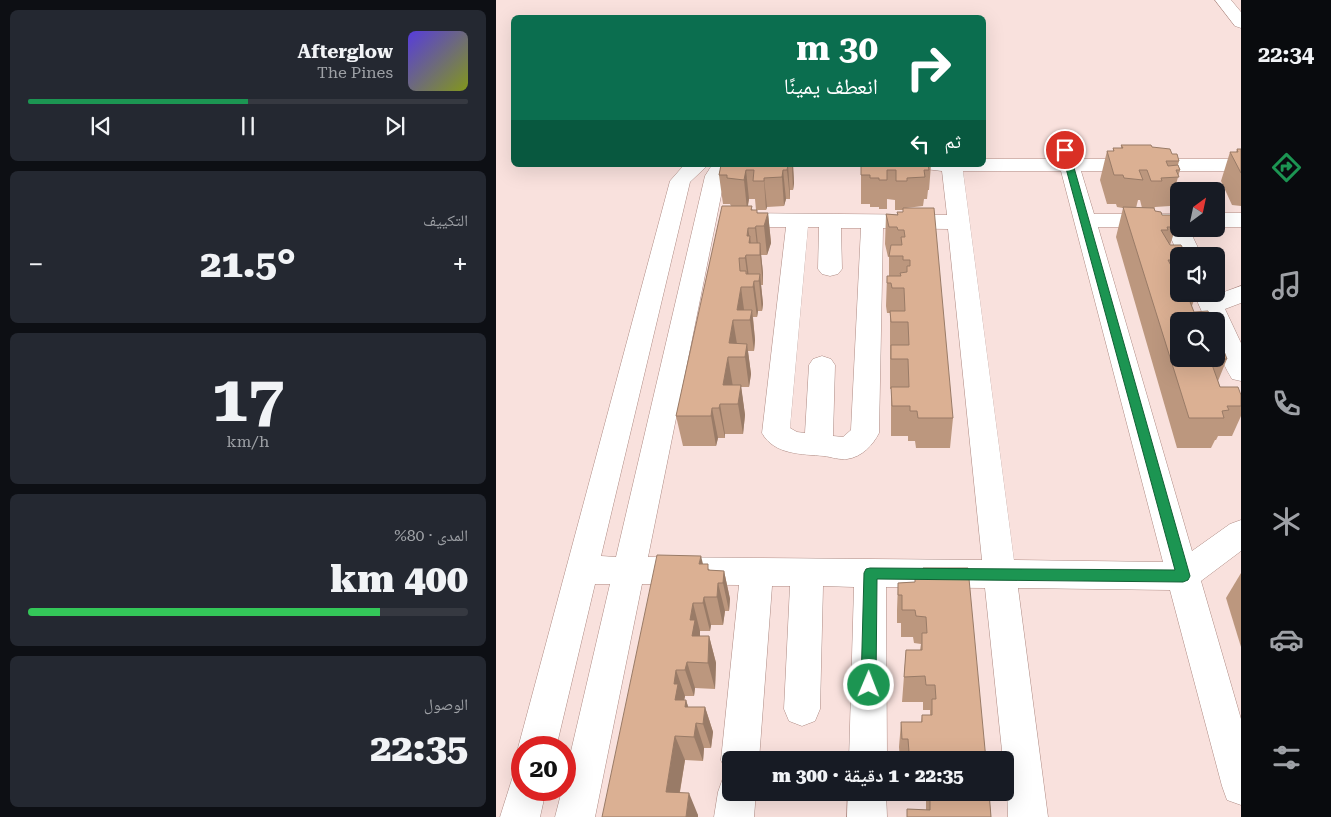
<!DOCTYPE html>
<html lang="ar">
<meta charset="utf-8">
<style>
:root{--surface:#171b24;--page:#242831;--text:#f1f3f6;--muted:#9ea1a6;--line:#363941;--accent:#1c9552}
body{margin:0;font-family:"Roboto Serif","Noto Naskh Arabic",serif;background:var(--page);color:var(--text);direction:rtl;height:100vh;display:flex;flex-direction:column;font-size:19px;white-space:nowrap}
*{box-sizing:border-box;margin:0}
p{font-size:16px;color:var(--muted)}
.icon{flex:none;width:28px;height:28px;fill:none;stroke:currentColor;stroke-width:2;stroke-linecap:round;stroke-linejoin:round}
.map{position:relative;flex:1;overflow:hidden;direction:ltr}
.sheet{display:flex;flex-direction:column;gap:10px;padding:10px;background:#0d0f14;width:496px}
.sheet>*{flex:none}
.banner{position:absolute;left:15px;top:15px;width:475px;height:152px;border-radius:8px;box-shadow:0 5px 20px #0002;direction:rtl;background:#0b6e4f;color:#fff;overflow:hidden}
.needle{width:32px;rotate:33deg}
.controls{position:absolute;left:674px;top:182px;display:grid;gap:10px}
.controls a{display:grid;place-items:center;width:55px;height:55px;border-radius:8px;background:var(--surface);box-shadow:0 5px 20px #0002;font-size:25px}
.speed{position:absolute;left:15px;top:736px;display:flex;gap:10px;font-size:25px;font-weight:700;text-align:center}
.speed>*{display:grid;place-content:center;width:65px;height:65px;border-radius:50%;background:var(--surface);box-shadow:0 5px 20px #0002;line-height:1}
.speed .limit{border:8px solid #d22;background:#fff;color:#111}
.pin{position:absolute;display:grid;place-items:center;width:42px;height:42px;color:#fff;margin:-21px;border:2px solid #fff;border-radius:50%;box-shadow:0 1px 5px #0007}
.me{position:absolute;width:55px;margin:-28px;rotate:1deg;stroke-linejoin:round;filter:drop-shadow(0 0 4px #0008)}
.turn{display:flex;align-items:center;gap:18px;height:105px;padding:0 25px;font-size:22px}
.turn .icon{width:65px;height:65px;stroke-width:2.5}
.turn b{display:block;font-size:35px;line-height:42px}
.then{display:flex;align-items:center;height:48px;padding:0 25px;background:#0003;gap:10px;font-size:19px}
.big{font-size:38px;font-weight:800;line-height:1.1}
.sheet .tile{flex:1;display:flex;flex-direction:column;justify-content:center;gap:8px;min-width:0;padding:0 18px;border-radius:8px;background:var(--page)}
.sheet .dial{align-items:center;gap:0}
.dial b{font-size:65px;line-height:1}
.song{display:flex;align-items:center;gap:15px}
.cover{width:60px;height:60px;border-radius:8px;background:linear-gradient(135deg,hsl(250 70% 55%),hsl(70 70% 35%))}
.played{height:5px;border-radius:2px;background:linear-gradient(90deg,var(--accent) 50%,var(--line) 50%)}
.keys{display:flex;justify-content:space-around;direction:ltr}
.heat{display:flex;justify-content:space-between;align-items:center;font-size:28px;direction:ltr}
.charge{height:8px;border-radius:4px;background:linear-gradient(90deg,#34c759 80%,var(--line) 0)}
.trip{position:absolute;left:226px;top:751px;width:292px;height:50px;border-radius:8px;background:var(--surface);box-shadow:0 5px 20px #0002;font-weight:800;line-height:50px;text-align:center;direction:rtl}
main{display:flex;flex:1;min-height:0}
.tabs{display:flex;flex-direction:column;width:90px;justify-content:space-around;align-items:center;background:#090b0e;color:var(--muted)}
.tabs .icon{width:35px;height:35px}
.tabs .active{color:var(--accent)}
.tabs b{font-size:22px;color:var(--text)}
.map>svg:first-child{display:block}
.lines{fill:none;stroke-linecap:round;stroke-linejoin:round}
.minor-casing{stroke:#ae8a83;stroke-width:1}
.minor{fill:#fff;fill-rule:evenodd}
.wall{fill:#bc977e;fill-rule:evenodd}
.shaded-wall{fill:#997b67}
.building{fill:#dbb093;stroke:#997b67}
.route{fill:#1c9552;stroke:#126135}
</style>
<main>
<nav class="tabs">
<b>22:34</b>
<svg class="icon active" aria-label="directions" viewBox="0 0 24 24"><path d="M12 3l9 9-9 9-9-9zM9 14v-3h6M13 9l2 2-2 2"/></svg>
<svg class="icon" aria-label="music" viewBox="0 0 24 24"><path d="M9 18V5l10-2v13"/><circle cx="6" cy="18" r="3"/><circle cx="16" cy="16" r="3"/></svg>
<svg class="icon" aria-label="phone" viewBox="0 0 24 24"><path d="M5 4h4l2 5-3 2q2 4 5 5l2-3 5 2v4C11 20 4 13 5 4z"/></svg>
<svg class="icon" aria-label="climate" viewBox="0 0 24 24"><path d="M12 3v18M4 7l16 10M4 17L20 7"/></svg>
<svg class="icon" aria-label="car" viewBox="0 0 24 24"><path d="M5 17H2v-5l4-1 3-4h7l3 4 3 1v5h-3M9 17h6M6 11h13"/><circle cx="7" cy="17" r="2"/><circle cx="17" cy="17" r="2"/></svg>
<svg class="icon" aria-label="filters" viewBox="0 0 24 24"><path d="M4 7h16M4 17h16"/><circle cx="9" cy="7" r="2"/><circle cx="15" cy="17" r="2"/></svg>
</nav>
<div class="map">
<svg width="745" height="817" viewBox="0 0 745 817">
<rect width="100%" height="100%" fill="#f9e1dd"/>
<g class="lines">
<defs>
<g id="minor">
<path d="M719 0H735L745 12V28L739 26Z"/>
<path d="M569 144 576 146 582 159H745V171H585L598 214H682V229H693L706 256H683L670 227H602L696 551 734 524 745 520V551L705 581 745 719V805L731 800 726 786 674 590 522 588 552 817H512L510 760H507L489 588 390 587 391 760H353L358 587 327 586 324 709 319 721 306 726 293 721 288 709 294 586H276L263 760H235V775L231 773 225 760 243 585 146 584 99 817H59L66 790H69V777L114 584H99L60 748H26V757L22 748 174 181 188 165H212L194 182 105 556 120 557 209 176 216 165H244L241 169 229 176 152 557 486 560 452 229 387 228 383 433C377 445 366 457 351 459 344 460 335 457 328 456 306 454 278 455 266 433L290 227H235L227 225 224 220 227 215 235 213 451 215 446 171 429 169 426 165H488V159H561L559 150 562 146ZM467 171H565L667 562 518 560ZM312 227H323L322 269 326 274 334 276 342 274 346 269 345 228H365L355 430 347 437 337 436 339 365 335 359 326 356 317 359 313 365 309 433 301 432 294 428Z"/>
<rect x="720" y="213" width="25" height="14"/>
<path d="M745 286V303L729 309 745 343V381L736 379C723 357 720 346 720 321H710L698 294H720V291L722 294Z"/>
<path d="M26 773V790H50L44 817H4L17 776Z"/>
<path d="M235 775V792H260L258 817H218L222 792 227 778Z"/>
<path d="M352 792H390L391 817H351Z"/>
</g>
</defs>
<use href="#minor" class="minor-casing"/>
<use href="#minor" class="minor"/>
</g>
<g class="wall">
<path d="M625 145 656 147 676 154 683 161 682 165 684 170 674 206 659 207 658 209 659 211 666 215 680 227 674 245 682 256V294H700L696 306 682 321V359H731L722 381 724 387 745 395V416L736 436H722L720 440H719L715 448H681L620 237 627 208 621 207 620 204H611L604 180 611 151H617V148H625ZM642 200H644L646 208H640Z"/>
<path d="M741 149H745V206L736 205 725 181 734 152H740Z"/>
<path d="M225 165H297L298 183 297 190H294V199H290L288 206 271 207 270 210H260L259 199H253L252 206 257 210 262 213H272L275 243 271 255H265L267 273V285H265L267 304 266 311H262L261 317H257L259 340 258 351H252L255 374 253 387H245L249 415 247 434H229V438H222L220 446H187L180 416 235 206 234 204H227L223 175Z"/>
<path d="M365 165H435L433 190H432L431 199H428L427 206 410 208 457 418 454 448H420L419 441H412V436H395V389H394V313H391L390 306 391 276H393V257H392L389 244 390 214 401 215 407 212V210H399V200L391 199V209H383V207H374V204H365Z"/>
<path d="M207 564 214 570 228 571 234 599 233 611H229L227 625H215L214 631H204V636H213L220 663 219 689 199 688 198 696H189L188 700H190L192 707H209L217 732 215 748H208L207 761 189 760 184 792 202 815V817H106Z"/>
<path d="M427 568 490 760H404L403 747 405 722H425L426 715H434V710H427V702H406L410 650H424L425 644 418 643 417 637H405V623H401V610L402 583 419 582V576H426Z"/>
<path d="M745 573V647L730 598Z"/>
<path d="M430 792H493L495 817H411V809L430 810Z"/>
</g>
<g class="shaded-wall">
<path d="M292 165 294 195V199L291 170Z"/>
<path d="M296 165H297L298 183 297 190Z"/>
<path d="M250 170 253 199 251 209 248 180Z"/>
<path d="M287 170 290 199 288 206 286 177Z"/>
<path d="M268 178 271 207 270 210 268 181Z"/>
<path d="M272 213 275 243 271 255 268 226Z"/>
<path d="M260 226 263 255H262L259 228Z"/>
<path d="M252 228 254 240V236L256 255 251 236Z"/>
<path d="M264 243 267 273V285L264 255Z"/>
<path d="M250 255 254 285 253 288 249 258Z"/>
<path d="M264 274 267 304 266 311 263 281Z"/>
<path d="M258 281 262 311 261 317 257 287Z"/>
<path d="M245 287 249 317 241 310Z"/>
<path d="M256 310 259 340 258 351 254 320Z"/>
<path d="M237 320 242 350 233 343Z"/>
<path d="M251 344 255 374 253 387 249 357Z"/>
<path d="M232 357 237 387 227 385Z"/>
<path d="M245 385 249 415 247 434 242 404Z"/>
<path d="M224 404 229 434V438L223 408Z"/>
<path d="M216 408 222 438 220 446 215 416Z"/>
<path d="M205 556 212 584 203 564Z"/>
<path d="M228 571 234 599 233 611 227 583Z"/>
<path d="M222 583 229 611 227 625 221 597Z"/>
<path d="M208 597 215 625 214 631 207 603Z"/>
<path d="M197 603 204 631V636H196L194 620Z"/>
<path d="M213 636 220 663 219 689 212 663Z"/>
<path d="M191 662 199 688 198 696 189 670Z"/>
<path d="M180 670 189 696 188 702 190 700 198 725 179 700 178 684Z"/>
<path d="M209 707 217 732 215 748 207 724Z"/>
<path d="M200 723 208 748 207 761 198 737Z"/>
<path d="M179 736 189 760 180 814 170 792Z"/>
<path d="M193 793 202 815V817H190Z"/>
</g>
<g class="building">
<path d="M625 145H655L656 147 674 149 676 154H681L683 161H670L672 166 682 165 684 170H680L683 177 665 178 666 181H655L651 170H643L647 180 628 178 627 175H618L611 151H618L617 148H627Z"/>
<path d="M741 149H745V173L734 152H742Z"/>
<path d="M225 165H292L291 170H287L286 177 268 178V181H257L258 170H250L248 180 231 178V175H223Z"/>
<path d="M365 165H432L433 170H428L429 177 411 178V181H400V170H391V180H383V178H374V175H365Z"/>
<path d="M226 206H256L255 210H261V213H272L268 226H260L259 228H252L251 236H254L253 243H264V255H250L249 258H243L244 271H250V274H264L263 281H258L257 287H245L241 310H256L254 320H237L233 343 251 344 249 357H232L227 385H245L242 404H224L223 408H216L215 416H180Z"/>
<path d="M627 207 658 208 659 211 665 212 666 215H678L680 227H671L672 230H665L674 245H685L691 256H677L678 260H672L679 273H682V294H691L698 312 712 311 716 321H682V359H720V346H726L731 359H714L724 387H742L745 395V406H731L733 410 726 411 728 418H693Z"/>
<path d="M407 208H438L457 418H422L421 411H414V406H396L395 387H413L412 359H395V345H413L412 322H395L394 311H409L408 288H396L395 283H391V276H405L404 273 411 272V266H414V260H407V256H393L395 245H406L405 237H409L408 230H402L401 227H393L390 214 402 215 401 212H407Z"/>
<path d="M161 555 205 556 203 564H212V570L228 571 227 583H222L221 597H208L207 603H197L194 620H199L196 636H213L212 663 191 662 189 670H180L178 684H182L179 700H190L189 707H209L207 724 200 723 198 737 179 736 170 792 193 793 190 817H106Z"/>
<path d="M427 568H472L490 760H432V753L413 752 412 739H406L405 722H426V715H436V699H440L439 685H430L429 676 408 677 410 650H426V633H431L430 617 420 616 419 610H406V595H402V583L419 582V576H428Z"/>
<path d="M434 792H493L495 817H411V809L434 810Z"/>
</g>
<path class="route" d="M566 148 573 150 694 576 692 580 687 582 381 579 380 685 378 690 373 692 367 690 365 685 368 573 370 569 374 568 679 570 565 150Z"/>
</svg>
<div class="controls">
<a><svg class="needle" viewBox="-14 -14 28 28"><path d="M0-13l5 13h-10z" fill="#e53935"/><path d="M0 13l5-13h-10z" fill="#9ea1a6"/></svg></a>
<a><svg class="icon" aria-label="sound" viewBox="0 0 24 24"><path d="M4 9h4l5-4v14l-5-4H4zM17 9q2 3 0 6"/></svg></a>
<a><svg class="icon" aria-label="search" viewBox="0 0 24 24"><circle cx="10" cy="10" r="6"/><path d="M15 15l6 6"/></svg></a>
</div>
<div class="speed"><div class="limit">20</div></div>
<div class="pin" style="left:569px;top:150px;background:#d93025"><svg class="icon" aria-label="arrive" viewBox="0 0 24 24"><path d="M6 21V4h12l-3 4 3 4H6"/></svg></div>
<svg class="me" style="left:373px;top:685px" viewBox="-20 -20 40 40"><circle r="17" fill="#1c9552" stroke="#fff" stroke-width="3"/><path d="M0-11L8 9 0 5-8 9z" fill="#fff"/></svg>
<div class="trip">22:35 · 1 دقيقة · 300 m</div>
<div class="banner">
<div class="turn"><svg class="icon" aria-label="right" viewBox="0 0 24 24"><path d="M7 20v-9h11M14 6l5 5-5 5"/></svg><div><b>30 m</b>انعطف يمينًا</div></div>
<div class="then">ثم<svg class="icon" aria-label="left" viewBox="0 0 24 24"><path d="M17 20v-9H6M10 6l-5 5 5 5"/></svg></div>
</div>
</div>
<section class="sheet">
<div class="tile">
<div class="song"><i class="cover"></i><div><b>Afterglow</b><p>The Pines</p></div></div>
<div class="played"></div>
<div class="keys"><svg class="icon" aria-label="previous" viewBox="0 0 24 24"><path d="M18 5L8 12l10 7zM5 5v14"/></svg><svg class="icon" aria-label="pause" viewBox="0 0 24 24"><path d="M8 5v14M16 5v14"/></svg><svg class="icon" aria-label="next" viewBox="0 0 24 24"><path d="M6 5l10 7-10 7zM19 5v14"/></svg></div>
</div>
<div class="tile"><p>التكييف</p>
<div class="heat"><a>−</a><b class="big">21.5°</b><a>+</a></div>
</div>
<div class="tile dial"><b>17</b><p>km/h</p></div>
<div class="tile"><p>المدى · 80%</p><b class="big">400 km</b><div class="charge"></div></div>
<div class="tile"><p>الوصول</p><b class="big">22:35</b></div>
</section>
</main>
